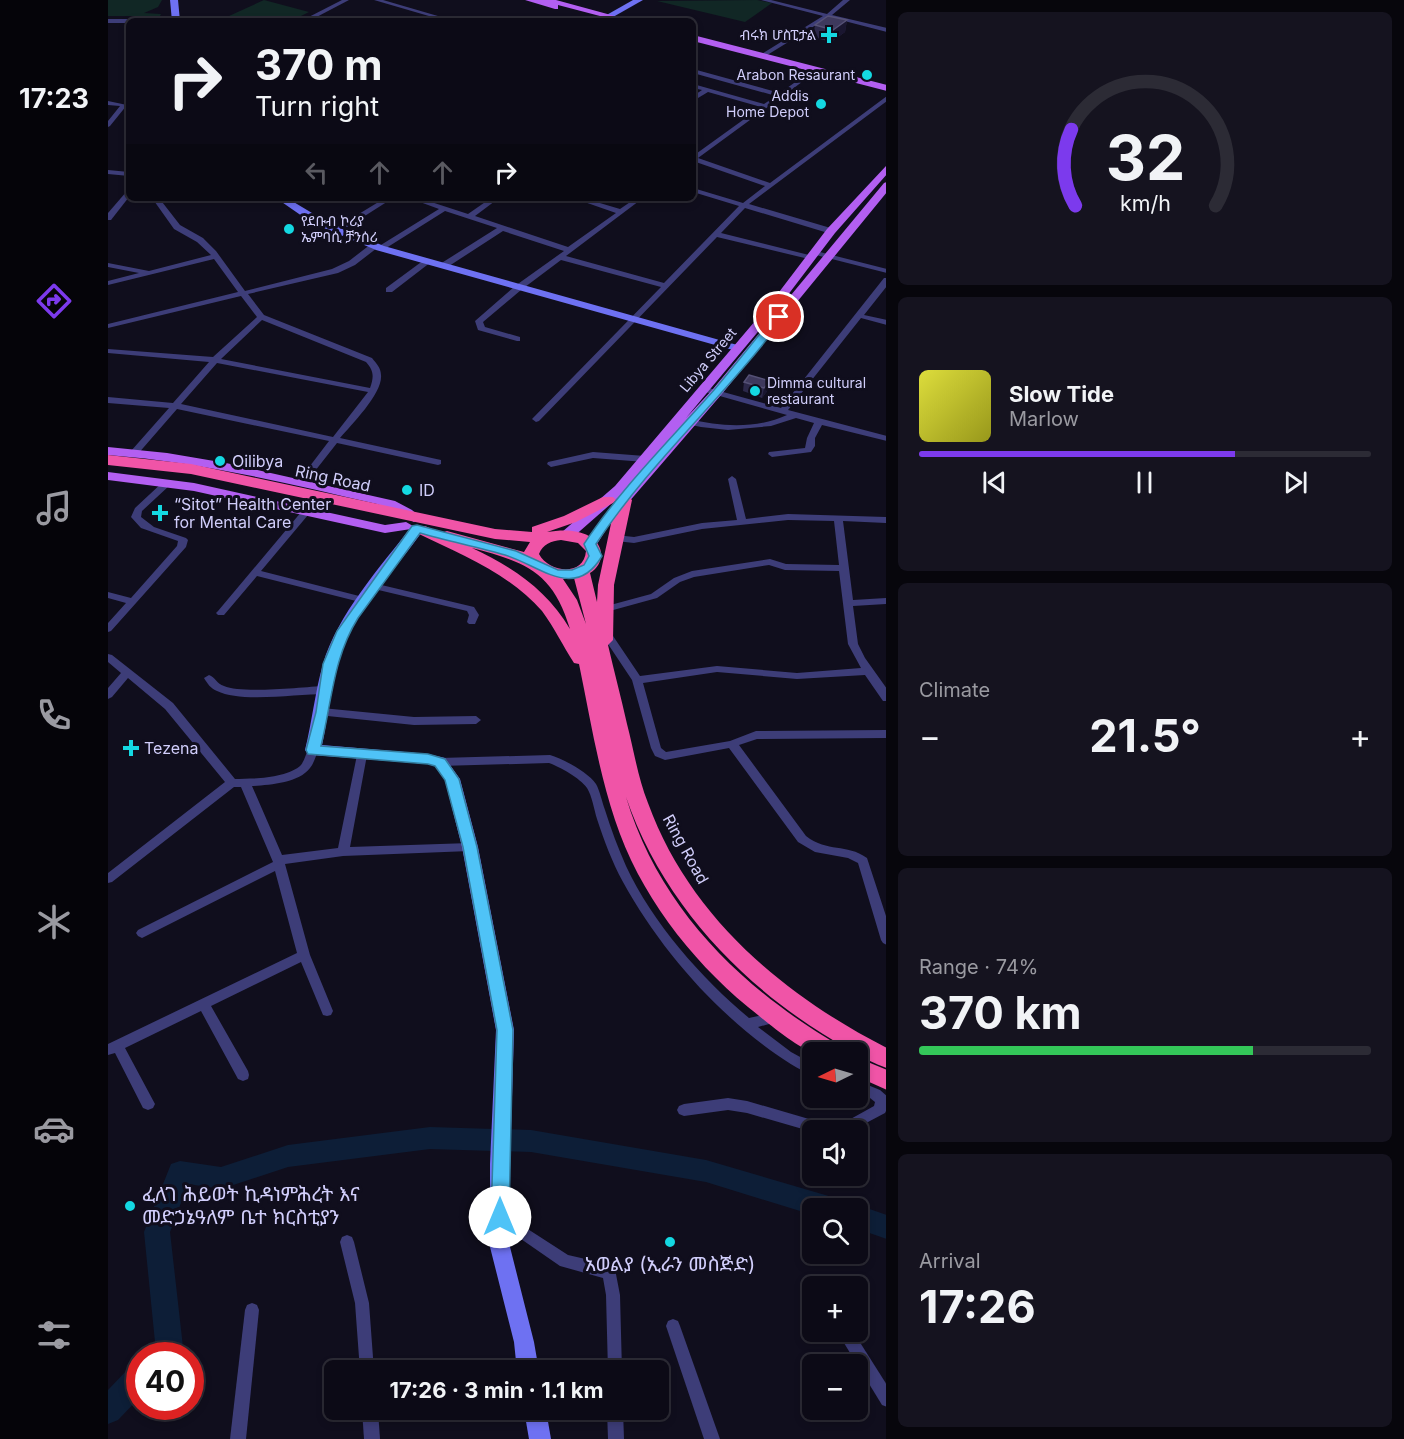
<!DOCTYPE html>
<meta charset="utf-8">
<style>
:root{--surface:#0c0a16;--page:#15131f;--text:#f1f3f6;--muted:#9a9aa1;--line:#2c2b35;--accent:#7c3aed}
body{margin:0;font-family:Inter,"Noto Sans Ethiopic",sans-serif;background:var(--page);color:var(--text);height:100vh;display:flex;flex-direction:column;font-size:22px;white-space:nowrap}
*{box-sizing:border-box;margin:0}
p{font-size:20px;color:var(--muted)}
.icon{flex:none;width:33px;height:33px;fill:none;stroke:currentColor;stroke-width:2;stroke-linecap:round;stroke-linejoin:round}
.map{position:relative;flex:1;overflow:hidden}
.side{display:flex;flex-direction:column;gap:12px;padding:12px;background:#07060c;width:518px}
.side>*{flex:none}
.hud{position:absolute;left:18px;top:18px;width:570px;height:183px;border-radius:9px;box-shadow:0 3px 9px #0003,0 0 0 2px var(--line);background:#0c0a16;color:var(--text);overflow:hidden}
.needle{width:39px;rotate:265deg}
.fabs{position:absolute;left:694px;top:1042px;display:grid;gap:12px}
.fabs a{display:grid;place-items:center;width:66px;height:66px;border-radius:9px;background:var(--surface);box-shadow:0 3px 9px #0003,0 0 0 2px var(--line);font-size:30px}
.speed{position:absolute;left:18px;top:1342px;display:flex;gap:12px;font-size:30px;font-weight:700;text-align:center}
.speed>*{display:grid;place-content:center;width:78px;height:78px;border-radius:50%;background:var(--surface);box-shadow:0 3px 9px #0003,0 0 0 2px var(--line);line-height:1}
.speed .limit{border:9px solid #d22;background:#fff;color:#111}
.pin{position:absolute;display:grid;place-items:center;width:51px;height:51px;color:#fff;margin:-26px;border:3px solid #fff;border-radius:50%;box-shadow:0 2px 6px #0007}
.me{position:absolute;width:66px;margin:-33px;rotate:0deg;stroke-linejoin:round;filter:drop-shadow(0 0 4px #0008)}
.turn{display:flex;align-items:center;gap:21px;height:126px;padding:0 30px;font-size:27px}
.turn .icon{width:78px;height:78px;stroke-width:2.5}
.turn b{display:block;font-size:42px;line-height:51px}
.lanes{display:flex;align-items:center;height:57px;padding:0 30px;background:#0003;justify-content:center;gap:30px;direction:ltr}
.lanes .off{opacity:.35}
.big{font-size:45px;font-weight:700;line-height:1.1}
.side .widget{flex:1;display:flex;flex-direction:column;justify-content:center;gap:9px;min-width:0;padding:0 21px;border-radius:9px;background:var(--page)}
.side .dial{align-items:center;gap:0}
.dial svg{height:156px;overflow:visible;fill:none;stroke:var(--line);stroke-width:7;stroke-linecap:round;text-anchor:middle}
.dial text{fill:var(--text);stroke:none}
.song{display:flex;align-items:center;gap:18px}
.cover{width:72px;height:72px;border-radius:9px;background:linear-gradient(135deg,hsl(60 70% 55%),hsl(60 70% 35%))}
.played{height:6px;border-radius:3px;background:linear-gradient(90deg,var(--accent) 70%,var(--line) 70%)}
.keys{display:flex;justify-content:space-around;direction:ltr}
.heat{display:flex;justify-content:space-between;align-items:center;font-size:33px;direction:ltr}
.charge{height:9px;border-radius:4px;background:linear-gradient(90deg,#34c759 74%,var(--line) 0)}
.trip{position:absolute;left:216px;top:1360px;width:345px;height:60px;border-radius:9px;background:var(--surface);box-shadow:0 3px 9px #0003,0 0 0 2px var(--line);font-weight:700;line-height:60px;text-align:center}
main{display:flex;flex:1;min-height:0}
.tabs{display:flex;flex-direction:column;width:108px;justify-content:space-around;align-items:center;background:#050409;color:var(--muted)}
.tabs .icon{width:42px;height:42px}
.tabs .on{color:var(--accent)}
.tabs b{font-size:27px;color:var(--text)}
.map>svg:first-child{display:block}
.green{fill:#112725}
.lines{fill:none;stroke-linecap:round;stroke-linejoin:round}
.river{fill:#0d1e37;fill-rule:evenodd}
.street{fill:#3d3d78;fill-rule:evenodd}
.secondary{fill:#6e71f2;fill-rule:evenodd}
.primary{fill:#b35ff1;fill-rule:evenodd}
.highway{fill:#f054a7;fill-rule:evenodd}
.wall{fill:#2c284a}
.shaded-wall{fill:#1a1630}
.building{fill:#3e395d;stroke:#555176;stroke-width:1.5}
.route{fill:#4fc3f7;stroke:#337fa1;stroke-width:1.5}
.poi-dot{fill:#14d8e2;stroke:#100e1d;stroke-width:2}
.labels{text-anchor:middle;stroke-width:6;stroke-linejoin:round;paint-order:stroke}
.far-poi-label{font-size:14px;fill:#d1cefb;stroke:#100e1d;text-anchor:end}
.far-street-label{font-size:14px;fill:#d1cefb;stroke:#100e1d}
.poi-label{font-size:16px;fill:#d1cefb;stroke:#100e1d;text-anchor:start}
.street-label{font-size:16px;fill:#d1cefb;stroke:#100e1d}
.near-poi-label{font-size:20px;fill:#d1cefb;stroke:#100e1d;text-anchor:start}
</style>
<main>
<nav class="tabs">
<b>17:23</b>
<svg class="icon on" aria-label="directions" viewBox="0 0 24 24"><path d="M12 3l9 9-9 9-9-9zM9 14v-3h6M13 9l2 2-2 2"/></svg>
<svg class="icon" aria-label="music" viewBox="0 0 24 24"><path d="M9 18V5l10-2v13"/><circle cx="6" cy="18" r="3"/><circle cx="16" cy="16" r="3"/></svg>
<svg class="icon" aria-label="phone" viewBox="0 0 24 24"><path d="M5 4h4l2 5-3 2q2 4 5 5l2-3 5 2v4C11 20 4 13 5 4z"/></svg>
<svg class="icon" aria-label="climate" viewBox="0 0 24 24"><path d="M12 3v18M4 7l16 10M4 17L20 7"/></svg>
<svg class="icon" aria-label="car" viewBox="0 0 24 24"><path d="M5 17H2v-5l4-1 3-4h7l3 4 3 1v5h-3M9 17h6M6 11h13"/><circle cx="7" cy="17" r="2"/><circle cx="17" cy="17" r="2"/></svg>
<svg class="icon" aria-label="filters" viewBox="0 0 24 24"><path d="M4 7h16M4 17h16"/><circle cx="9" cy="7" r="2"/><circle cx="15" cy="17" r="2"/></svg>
</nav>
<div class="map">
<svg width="779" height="1439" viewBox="0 0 779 1439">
<rect width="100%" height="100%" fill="#100e1d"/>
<g class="green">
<path d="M0 0H54L50 7 36 13 53 14 52 16H0Z"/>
<path d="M156 0 201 12 183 21H110Z"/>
<path d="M649 0 664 3 637 22 549 1Z"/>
</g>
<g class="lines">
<g class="river">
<path d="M322 1127 423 1130 598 1160 724 1197 733 1201 737 1209H705V1215L598 1182 423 1152 322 1149 180 1167 113 1189 80 1184 62 1232 75 1347 71 1356H38L47 1342 36 1232 63 1164 72 1161 113 1167 180 1145Z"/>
<path d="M750 1205 779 1215V1239L750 1229V1209H741Z"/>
<path d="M32 1364V1397L10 1420 0 1424V1390L22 1367Z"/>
</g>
<g class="street">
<path d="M234 0H241L201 21H193Z"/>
<path d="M266 0H275L347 21H338Z"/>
<path d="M653 0H663L719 14 735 0H742L724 15 779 28V32L721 17 656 57H652V55L715 16Z"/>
<path d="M0 19H21L24 21H21V23H0Z"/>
<path d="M707 68 710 70 709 71 590 158 662 183 779 96V101L641 204 726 229V233H720L637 208 613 233 705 256V260L609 237 431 421 428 422 424 419 553 287 453 260 413 290 375 322 377 327 412 337V341H409L370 330 367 321 407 286 456 251 395 231 338 268H332V264L389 228 337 211 275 250 268 248 331 209 301 198H311L360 214 383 198H391L367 216 460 247 508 213 465 198H475L512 209 528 198H535L458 256 556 283 631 206 585 192V188L635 203 657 186 585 161V156L653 107 600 92 585 101V96L594 90 585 88V84L656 104 668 96 585 73V69L672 93Z"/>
<path d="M0 101 19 105 2 126 0 127V121L12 106 0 105Z"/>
<path d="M0 170 21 172V176L0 174Z"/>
<path d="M21 190V197L3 220H0V213L19 191Z"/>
<path d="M44 198H51L72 225 95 238 108 251 137 291 224 269 241 261 263 244H269V248L247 265 230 273 140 294 156 315 264 358C268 363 273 368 273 375 275 393 244 424 232 438L333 460V464L330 465 229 443 196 485 193 486 189 483 221 441 69 409 29 455H23V451L61 408 0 403V397L65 403 101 362 0 353V349L105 357 149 317 133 296 0 328V324L130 292 106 259 0 285V281L31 273 0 267V263L41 271 103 255 89 242 66 229ZM154 320 258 362C266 371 266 377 262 388L113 359ZM109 363 260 392 225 437 73 404Z"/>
<path d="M277 198H285L230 233 223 231Z"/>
<path d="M704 250 779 269V273L704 254Z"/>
<path d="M316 260 323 262 284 292H278V288Z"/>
<path d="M776 278H779V286L756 315 779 320V325L753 318 680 410 779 436V441L714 425 707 438V446L703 452 664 457 660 454 661 452 697 448 699 438 706 423 688 418 663 426 620 430 593 427 578 424 577 422 581 419C613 427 649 429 679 415L594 391 593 389 597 387 673 408Z"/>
<path d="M485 452 537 456 541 459 537 462 485 458 443 467 439 464 440 462Z"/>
<path d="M624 476 628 479 638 519 680 514 779 517V523L735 521 745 600 779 598V604L745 606 750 644 757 658 779 689V701H775L757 675 689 679 609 672 535 683 553 748 558 752 622 741 648 731 779 730V738L649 739 631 745 698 836C720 853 738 843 759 858L779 919V945L775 943 773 940 750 863 740 858 707 852 690 842 621 748 557 760 547 756 543 748 524 680 492 632 493 630H501L532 676 609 666 689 673 753 668 740 644 731 571 677 570 661 565 586 577 572 582 549 598 498 612 495 611 493 609 495 607 543 594 566 578 584 571 662 559 678 564 731 565 726 521 680 520 594 529 526 543 508 541 503 538 508 535 526 537 594 523 629 520 620 479Z"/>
<path d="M59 480 63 483 62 485 34 511 33 517 46 527 78 538 80 540 78 547 3 631 0 632V623L18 603 0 598V592L23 598 69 546 70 541 33 528 23 517 27 508 56 481Z"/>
<path d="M197 510 202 513 200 515 153 571 259 598 261 600 259 602 256 603 149 576 116 615H110L108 613 110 611 194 511Z"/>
<path d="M265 583 366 607 371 615 367 624H361L359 622 361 615 359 611 262 588 260 586Z"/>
<path d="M0 654 4 655 65 703 127 779C145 779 180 778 193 765 197 760 198 753 201 747H209L210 750C208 756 206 763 202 768 191 783 161 785 144 786L174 855 230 848 249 755 254 751 259 755 242 847 362 843 366 844 368 847 366 850 362 851 235 856 177 864 202 955 225 1011 223 1015 219 1016 215 1015 193 962 103 1006 140 1071 141 1075 140 1079 135 1081 130 1079 93 1011 17 1048 47 1104 45 1108 40 1110 35 1108 7 1053 0 1055V1044L189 953 167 871 38 936 34 938 30 936 28 933 30 930 165 862 133 787H126L4 882 0 883V873L117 782 57 709 20 678 4 697 0 699V688L13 673 0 662Z"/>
<path d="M101 675C107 677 109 684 116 686 134 694 194 687 217 686L222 690 217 694C189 694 133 703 109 691 103 689 99 683 96 678Z"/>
<path d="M214 708 306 717 368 716 373 720 368 724 306 725 210 715 209 712Z"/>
<path d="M442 755C455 759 480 772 488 784 492 791 494 802 497 810 503 829 510 848 518 866 544 922 593 978 641 1018L668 1012 672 1013 674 1017 672 1021 650 1027 683 1052 705 1064V1075C690 1070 675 1059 662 1050 602 1006 551 947 515 882 504 862 496 840 489 819 486 809 484 796 479 788 472 778 452 767 441 763L332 766 327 762 332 758Z"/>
<path d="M750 1081 772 1090 779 1096V1109L777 1113 743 1131 705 1132 639 1113 620 1110 576 1116 571 1114 569 1110 571 1106 576 1104 620 1098 639 1101 718 1124 739 1121 766 1106 767 1102 762 1098 750 1093Z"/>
<path d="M392 1211 460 1255 495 1263 507 1269 512 1295 514 1371H500L498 1295 495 1278 452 1266 387 1221 385 1217 387 1213Z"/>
<path d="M239 1235 244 1237 246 1242 261 1303 266 1371H252L247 1303 232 1242 234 1237Z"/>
<path d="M144 1303 149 1305 151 1310 138 1439H122L137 1310 139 1305Z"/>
<path d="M565 1319 570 1321 572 1326 612 1439H596L558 1326 560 1321Z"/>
<path d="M738 1332 746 1333 779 1385V1407L774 1405 736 1343 734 1338 736 1333Z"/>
<path d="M254 1410H270L272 1439H256Z"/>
<path d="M499 1410H515L516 1439H500Z"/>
</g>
<g class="secondary">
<path d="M62 0H70L72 21H64Z"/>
<path d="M525 0H535L498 21H488Z"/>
<path d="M168 198H179L224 225 276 246 633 346 635 348 633 350H625L268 250 204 223Z"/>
<path d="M309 525 316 529C286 572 244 612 229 664 222 690 220 719 214 745L320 754 337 758 352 779 370 847 406 1030 402 1164V1247L426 1342 431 1371H409L406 1342 382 1247V1164L388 1030 354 847 337 780 327 766 320 764 205 755 200 754 197 750C204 722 207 692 215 664 229 615 273 566 304 526Z"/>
<path d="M416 1410H438L443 1439H421Z"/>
</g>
<g class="primary">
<path d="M417 0H448L525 21H511L450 5V9H447Z"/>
<path d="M585 35 779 85V91L585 41Z"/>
<path d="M779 165V174L727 233 673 304 578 418 605 389 776 183 779 182V192L613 395 501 525 487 547 482 548 475 544 513 495 464 538H454L452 535 454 532 507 486 665 300 719 229Z"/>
<path d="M0 447 59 453 118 463 287 501 304 510 313 518 306 522 286 511 269 504C180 483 91 462 0 455Z"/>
<path d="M0 472 86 483 277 525 298 522 305 526 303 529 277 533 86 491 0 480Z"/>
</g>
<g class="highway">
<path d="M0 455 83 464 387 529 424 532V527L456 516 495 497H505L508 500 505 503 468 522 439 532C453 530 468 529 481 536 497 545 497 564 482 573L489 602 490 585 508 500 516 495 521 497 524 500 506 585 505 640 500 645C506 671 513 697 519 724 526 751 530 778 540 803 581 916 675 995 779 1048V1068C756 1060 736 1047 715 1034 627 979 552 897 518 797 551 908 634 989 732 1046L735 1053C726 1053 716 1054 708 1053 692 1051 654 1018 640 1007 581 958 531 893 507 820 490 769 482 717 471 664L466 663C455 646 446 627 434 611 402 574 354 555 311 534L309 531 317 526 333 533 339 531 416 552 422 542 387 539 83 474 0 465ZM453 540 470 543 478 551C476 577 441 573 431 554 435 544 443 541 453 540ZM364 548C418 562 445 572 462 629 439 590 405 567 364 548ZM466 578 478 624 469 600 455 579Z"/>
<path d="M750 1058 779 1070V1090L750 1077Z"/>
</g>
</g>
<g class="wall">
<path d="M739 20 737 32 723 42 705 37 707 25Z"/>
<path d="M662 381 660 390 654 398 635 391 636 382Z"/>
</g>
<g class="shaded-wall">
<path d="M739 20 737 32 723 42 725 30Z"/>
<path d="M662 381 660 390 654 398 656 388Z"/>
</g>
<g class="building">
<path d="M720 16 739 20 725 30 707 25Z"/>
<path d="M641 375 662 381 656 388 636 382Z"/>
</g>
<path class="route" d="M667 315 676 317C618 396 542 462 488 544L494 556C467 602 431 565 397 555 369 547 340 541 312 533L250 618C225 658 224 701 213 746L320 754 337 759 351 779 369 847 405 1030 401 1217 398 1222 392 1225 385 1222 383 1217 389 1030 355 847 337 780 327 766 320 764 200 754 198 750 208 712 215 664 229 631 304 526 309 525 408 551 450 570H464L476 565 481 556 476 544C513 488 562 440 606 390 627 365 647 340 667 315Z"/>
<g class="poi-dot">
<path d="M718 26h6v6h6v6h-6v6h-6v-6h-6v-6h6z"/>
<circle cx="759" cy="75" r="6"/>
<circle cx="713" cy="104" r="6"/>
<circle cx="181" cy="229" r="6"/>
<circle cx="647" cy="391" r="6"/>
<circle cx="112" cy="461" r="6"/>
<circle cx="299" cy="490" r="6"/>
<path d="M49 504h6v6h6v6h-6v6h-6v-6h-6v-6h6z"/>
<path d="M20 739h6v6h6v6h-6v6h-6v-6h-6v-6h6z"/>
<circle cx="22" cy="1206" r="6"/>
<circle cx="562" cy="1242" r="6"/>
</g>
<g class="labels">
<g class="far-poi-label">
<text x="708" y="40">ብሩክ ሆስፒታል</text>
<text x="747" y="80">Arabon Resaurant</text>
<text x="701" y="101">Addis<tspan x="701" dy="16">Home Depot</tspan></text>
<text x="193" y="226" text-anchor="start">የደቡብ ኮሪያ<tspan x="193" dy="16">ኤምባሲ ቻንሰሪ</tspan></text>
<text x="659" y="388" text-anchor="start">Dimma cultural<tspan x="659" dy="16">restaurant</tspan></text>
</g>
<g class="far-street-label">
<text transform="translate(600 360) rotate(-50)" y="5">Libya Street</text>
</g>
<g class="poi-label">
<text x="124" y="467">Oilibya</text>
<text x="311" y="496">ID</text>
<text x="66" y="510">“Sitot” Health Center<tspan x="66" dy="18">for Mental Care</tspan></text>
<text x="36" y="754">Tezena</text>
</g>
<g class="street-label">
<text transform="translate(225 478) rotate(12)" y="6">Ring Road</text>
<text transform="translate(578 849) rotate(61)" y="6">Ring Road</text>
</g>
<g class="near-poi-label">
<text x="34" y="1201">ፈለገ ሕይወት ኪዳነምሕረት እና<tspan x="34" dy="23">መድኃኔዓለም ቤተ ክርስቲያን</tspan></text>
<text x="562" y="1271" text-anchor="middle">አወልያ (ኢራን መስጅድ)</text>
</g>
</g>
</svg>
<div class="fabs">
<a><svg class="needle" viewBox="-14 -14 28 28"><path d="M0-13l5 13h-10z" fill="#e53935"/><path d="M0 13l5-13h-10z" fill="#9a9aa1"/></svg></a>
<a><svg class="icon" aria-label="sound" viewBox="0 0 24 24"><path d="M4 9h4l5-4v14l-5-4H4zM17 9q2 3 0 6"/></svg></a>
<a><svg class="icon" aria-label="search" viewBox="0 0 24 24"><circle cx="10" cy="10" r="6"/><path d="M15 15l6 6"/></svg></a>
<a>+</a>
<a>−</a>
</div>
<div class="speed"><div class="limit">40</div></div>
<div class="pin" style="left:671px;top:317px;background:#d93025"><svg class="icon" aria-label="arrive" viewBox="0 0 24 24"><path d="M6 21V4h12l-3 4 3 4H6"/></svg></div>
<svg class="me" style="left:392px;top:1217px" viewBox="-20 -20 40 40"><circle r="19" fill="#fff"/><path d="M0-13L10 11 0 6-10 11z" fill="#4fc3f7"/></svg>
<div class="trip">17:26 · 3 min · 1.1 km</div>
<div class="hud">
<div class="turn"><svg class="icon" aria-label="right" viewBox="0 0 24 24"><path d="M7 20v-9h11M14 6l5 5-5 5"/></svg><div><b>370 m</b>Turn right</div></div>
<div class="lanes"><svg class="icon off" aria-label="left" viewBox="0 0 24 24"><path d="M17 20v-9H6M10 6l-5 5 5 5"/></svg><svg class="icon off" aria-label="ahead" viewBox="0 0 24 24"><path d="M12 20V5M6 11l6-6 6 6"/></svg><svg class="icon off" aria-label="ahead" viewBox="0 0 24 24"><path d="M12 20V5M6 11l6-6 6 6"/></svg><svg class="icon" aria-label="right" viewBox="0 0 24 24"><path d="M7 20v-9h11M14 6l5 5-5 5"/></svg></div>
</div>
</div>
<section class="side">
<div class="widget dial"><svg viewBox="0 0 100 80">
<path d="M14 69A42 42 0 1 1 86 69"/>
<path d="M14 69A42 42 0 0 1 12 30" stroke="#7c3aed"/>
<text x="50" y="56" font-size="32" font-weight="700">32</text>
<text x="50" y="72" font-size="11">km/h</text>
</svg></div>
<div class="widget">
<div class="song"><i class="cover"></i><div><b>Slow Tide</b><p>Marlow</p></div></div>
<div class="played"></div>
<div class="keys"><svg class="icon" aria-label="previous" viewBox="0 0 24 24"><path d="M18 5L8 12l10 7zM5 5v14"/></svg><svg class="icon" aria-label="pause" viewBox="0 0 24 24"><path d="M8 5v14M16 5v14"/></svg><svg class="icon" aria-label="next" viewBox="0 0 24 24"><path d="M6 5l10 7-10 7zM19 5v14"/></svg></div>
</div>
<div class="widget"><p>Climate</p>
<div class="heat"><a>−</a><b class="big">21.5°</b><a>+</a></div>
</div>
<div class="widget"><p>Range · 74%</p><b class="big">370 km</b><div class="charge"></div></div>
<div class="widget"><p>Arrival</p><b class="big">17:26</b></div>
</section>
</main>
